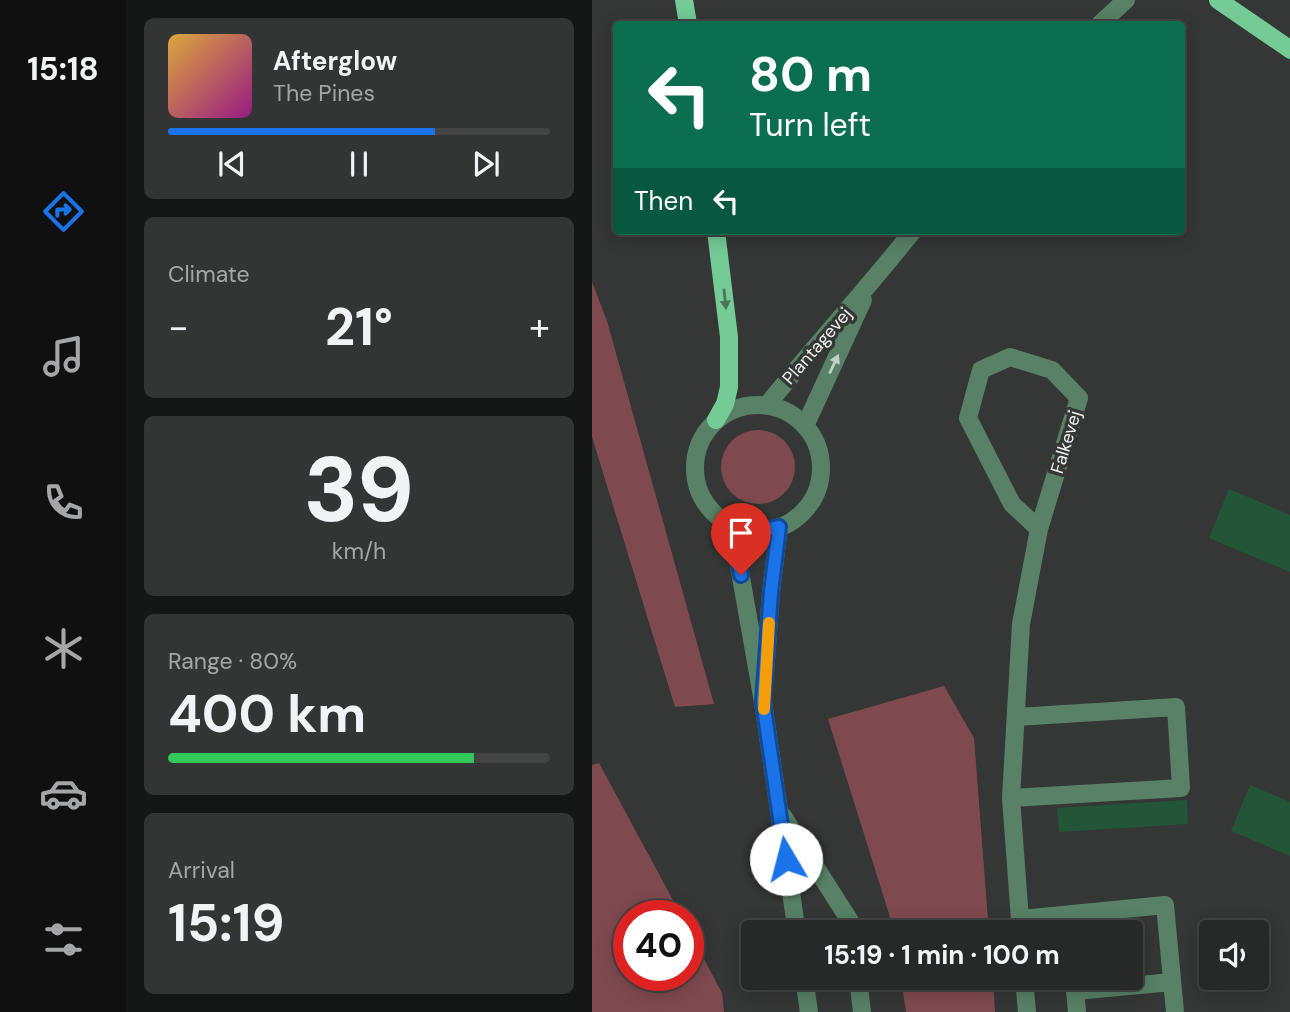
<!DOCTYPE html>
<meta charset="utf-8">
<style>
:root{--surface:#272928;--page:#333534;--text:#f1f3f6;--muted:#a4a6a8;--line:#434545;--accent:#1a73e8}
body{margin:0;font-family:"DM Sans",sans-serif;background:var(--page);color:var(--text);height:100vh;display:flex;flex-direction:column;font-size:26px;white-space:nowrap}
*{box-sizing:border-box;margin:0}
p{font-size:23px;color:var(--muted)}
.icon{flex:none;width:38px;height:38px;fill:none;stroke:currentColor;stroke-width:2;stroke-linecap:round;stroke-linejoin:round}
.map{position:relative;flex:1;overflow:hidden}
.side{display:flex;flex-direction:column;gap:18px;padding:18px;background:#151716;width:466px}
.side>*{flex:none}
.banner{position:absolute;left:21px;top:21px;width:572px;height:214px;border-radius:7px;box-shadow:0 4px 18px #0003,0 0 0 2px var(--line);background:#0b6e4f;color:#fff;overflow:hidden}
.buttons{position:absolute;left:607px;top:920px;display:grid;gap:14px}
.buttons a{display:grid;place-items:center;width:70px;height:70px;border-radius:7px;background:var(--surface);box-shadow:0 4px 18px #0003,0 0 0 2px var(--line);font-size:35px}
.speed{position:absolute;left:21px;top:900px;display:flex;gap:14px;font-size:35px;font-weight:700;text-align:center}
.speed>*{display:grid;place-content:center;width:91px;height:91px;border-radius:50%;background:var(--surface);box-shadow:0 4px 18px #0003,0 0 0 2px var(--line);line-height:1}
.speed .limit{border:10px solid #d22;background:#fff;color:#111}
.pin{position:absolute;display:grid;place-items:center;width:60px;height:60px;color:#fff;margin:-72px -30px;border-radius:50% 50% 50% 0;rotate:-45deg;box-shadow:0 0 7px #0007}
.pin .icon{rotate:45deg}
.me{position:absolute;width:77px;margin:-38px;rotate:352deg;stroke-linejoin:round;filter:drop-shadow(0 0 5px #0008)}
.turn{display:flex;align-items:center;gap:24px;height:147px;padding:0 21px;font-size:32px}
.turn .icon{width:91px;height:91px;stroke-width:2.5}
.turn b{display:block;font-size:49px;line-height:60px}
.then{display:flex;align-items:center;height:66px;padding:0 21px;background:#0003;gap:14px;font-size:26px}
.big{font-size:52px;font-weight:700;line-height:1.1}
.side .widget{flex:1;display:flex;flex-direction:column;justify-content:center;gap:10px;min-width:0;padding:0 24px;border-radius:10px;background:var(--page)}
.side .dial{align-items:center;gap:0}
.dial b{font-size:91px;line-height:1}
.song{display:flex;align-items:center;gap:21px}
.cover{width:84px;height:84px;border-radius:10px;background:linear-gradient(135deg,hsl(40 70% 55%),hsl(310 70% 35%))}
.played{height:7px;border-radius:4px;background:linear-gradient(90deg,var(--accent) 70%,var(--line) 70%)}
.keys{display:flex;justify-content:space-around;direction:ltr}
.heat{display:flex;justify-content:space-between;align-items:center;font-size:38px;direction:ltr}
.charge{height:10px;border-radius:5px;background:linear-gradient(90deg,#34c759 80%,var(--line) 0)}
.trip{position:absolute;left:149px;top:920px;width:402px;height:70px;border-radius:7px;background:var(--surface);box-shadow:0 4px 18px #0003,0 0 0 2px var(--line);font-weight:700;line-height:70px;text-align:center}
main{display:flex;flex:1;min-height:0}
.tabs{display:flex;flex-direction:column;width:126px;justify-content:space-around;align-items:center;background:#101010;color:var(--muted)}
.tabs .icon{width:49px;height:49px}
.tabs .selected{color:var(--accent)}
.tabs b{font-size:32px;color:var(--text)}
.map>svg:first-child{display:block}
.green{fill:#7f4a4f}
.building{fill:#235639}
.lines{fill:none;stroke-linecap:round;stroke-linejoin:round}
.minor{stroke:#588167;stroke-width:18}
.major{stroke:#74cb96;stroke-width:18}
.oneway{fill:#4e725c}
.oneway2{fill:#c2d0c7}
.route-casing{stroke:#114b97;stroke-width:18}
.route{stroke:#1a73e8;stroke-width:12}
.slow{stroke:#f59e0b;stroke-width:12}
.labels{text-anchor:middle;stroke-width:7;stroke-linejoin:round;paint-order:stroke}
.street-label{font-size:18px;fill:#f0f2f0;stroke:#343735}
</style>
<main>
<nav class="tabs">
<b>15:18</b>
<svg class="icon selected" aria-label="directions" viewBox="0 0 24 24"><path d="M12 3l9 9-9 9-9-9zM9 14v-3h6M13 9l2 2-2 2"/></svg>
<svg class="icon" aria-label="music" viewBox="0 0 24 24"><path d="M9 18V5l10-2v13"/><circle cx="6" cy="18" r="3"/><circle cx="16" cy="16" r="3"/></svg>
<svg class="icon" aria-label="phone" viewBox="0 0 24 24"><path d="M5 4h4l2 5-3 2q2 4 5 5l2-3 5 2v4C11 20 4 13 5 4z"/></svg>
<svg class="icon" aria-label="climate" viewBox="0 0 24 24"><path d="M12 3v18M4 7l16 10M4 17L20 7"/></svg>
<svg class="icon" aria-label="car" viewBox="0 0 24 24"><path d="M5 17H2v-5l4-1 3-4h7l3 4 3 1v5h-3M9 17h6M6 11h13"/><circle cx="7" cy="17" r="2"/><circle cx="17" cy="17" r="2"/></svg>
<svg class="icon" aria-label="filters" viewBox="0 0 24 24"><path d="M4 7h16M4 17h16"/><circle cx="9" cy="7" r="2"/><circle cx="15" cy="17" r="2"/></svg>
</nav>
<section class="side">
<div class="widget">
<div class="song"><i class="cover"></i><div><b>Afterglow</b><p>The Pines</p></div></div>
<div class="played"></div>
<div class="keys"><svg class="icon" aria-label="previous" viewBox="0 0 24 24"><path d="M18 5L8 12l10 7zM5 5v14"/></svg><svg class="icon" aria-label="pause" viewBox="0 0 24 24"><path d="M8 5v14M16 5v14"/></svg><svg class="icon" aria-label="next" viewBox="0 0 24 24"><path d="M6 5l10 7-10 7zM19 5v14"/></svg></div>
</div>
<div class="widget"><p>Climate</p>
<div class="heat"><a>−</a><b class="big">21°</b><a>+</a></div>
</div>
<div class="widget dial"><b>39</b><p>km/h</p></div>
<div class="widget"><p>Range · 80%</p><b class="big">400 km</b><div class="charge"></div></div>
<div class="widget"><p>Arrival</p><b class="big">15:19</b></div>
</section>
<div class="map">
<svg width="699" height="1012" viewBox="0 0 699 1012">
<rect width="100%" height="100%" fill="#343735"/>
<g class="green">
<path d="M0 282 15 321 122 704 83 707 0 437Z"/>
<circle cx="166" cy="467" r="37"/>
<path d="M352 686 382 738 397 933H303L236 719Z"/>
<path d="M7 763 89 915H37V975H96V929L130 993 132 1012H0V765Z"/>
<path d="M309 978H401L403 1012H314Z"/>
</g>
<g class="building">
<path d="M637 489 698 515V572L617 538Z"/>
<path d="M658 785 698 802V856L639 831Z"/>
<path d="M595 800 596 824 467 832 465 808Z"/>
</g>
<g class="lines">
<g class="minor">
<path d="M508 24 534 0"/>
<circle cx="166" cy="468" r="63"/>
<path d="M175 405C223 346 274 290 321 231"/>
<path d="M213 426 271 300"/>
<path d="M140 526 171 702 205 933"/>
<path d="M173 674 179 592 187 527"/>
<path d="M419 798 589 788 584 707 424 717"/>
<path d="M191 816 258 921 259 933"/>
<path d="M476 915 477 933"/>
<path d="M429 919 573 905 583 1012"/>
<path d="M429 933 419 798 429 624 447 529 487 398 460 370 418 357 389 370 376 418 420 504 447 529"/>
<path d="M212 978 217 1012"/>
<path d="M266 978 270 1012"/>
<path d="M432 978 435 1012"/>
<path d="M482 978 485 1012"/>
<path d="M483 991 580 982"/>
</g>
<g class="major">
<path d="M92 0 96 24"/>
<path d="M626 0 699 50"/>
<path d="M124 420 133 404 137 387V337L124 231"/>
</g>
</g>
<defs><path id="oneway-solid" d="M-6-.8H1V-3.2L6.5 0L1 3.2V.8H-6Z" transform="scale(1.75)"/></defs>
<use class="oneway" href="#oneway-solid" transform="translate(133 299) rotate(84)"/>
<use class="oneway2" href="#oneway-solid" transform="translate(242 364) rotate(-65)"/>
<g class="lines">
<defs>
<path id="route" d="M149 575 140 526C157 531 170 531 187 527L179 592 171 702 194 859"/>
</defs>
<use href="#route" class="route-casing"/>
<use href="#route" class="route"/>
<path class="slow" d="M172 709 177 623"/>
</g>
<g class="labels">
<g class="street-label">
<text transform="translate(225 346) rotate(-49)" y="6">Plantagevej</text>
<text transform="translate(474 442) rotate(-73)" y="6">Falkevej</text>
</g>
</g>
</svg>
<div class="buttons">
<a><svg class="icon" aria-label="sound" viewBox="0 0 24 24"><path d="M4 9h4l5-4v14l-5-4H4zM17 9q2 3 0 6"/></svg></a>
</div>
<div class="speed"><div class="limit">40</div></div>
<div class="pin" style="left:149px;top:575px;background:#d93025"><svg class="icon" aria-label="arrive" viewBox="0 0 24 24"><path d="M6 21V4h12l-3 4 3 4H6"/></svg></div>
<svg class="me" style="left:194px;top:859px" viewBox="-20 -20 40 40"><circle r="19" fill="#fff"/><path d="M0-13L10 11 0 6-10 11z" fill="#1a73e8"/></svg>
<div class="trip">15:19 · 1 min · 100 m</div>
<div class="banner">
<div class="turn"><svg class="icon" aria-label="left" viewBox="0 0 24 24"><path d="M17 20v-9H6M10 6l-5 5 5 5"/></svg><div><b>80 m</b>Turn left</div></div>
<div class="then">Then<svg class="icon" aria-label="left" viewBox="0 0 24 24"><path d="M17 20v-9H6M10 6l-5 5 5 5"/></svg></div>
</div>
</div>
</main>
